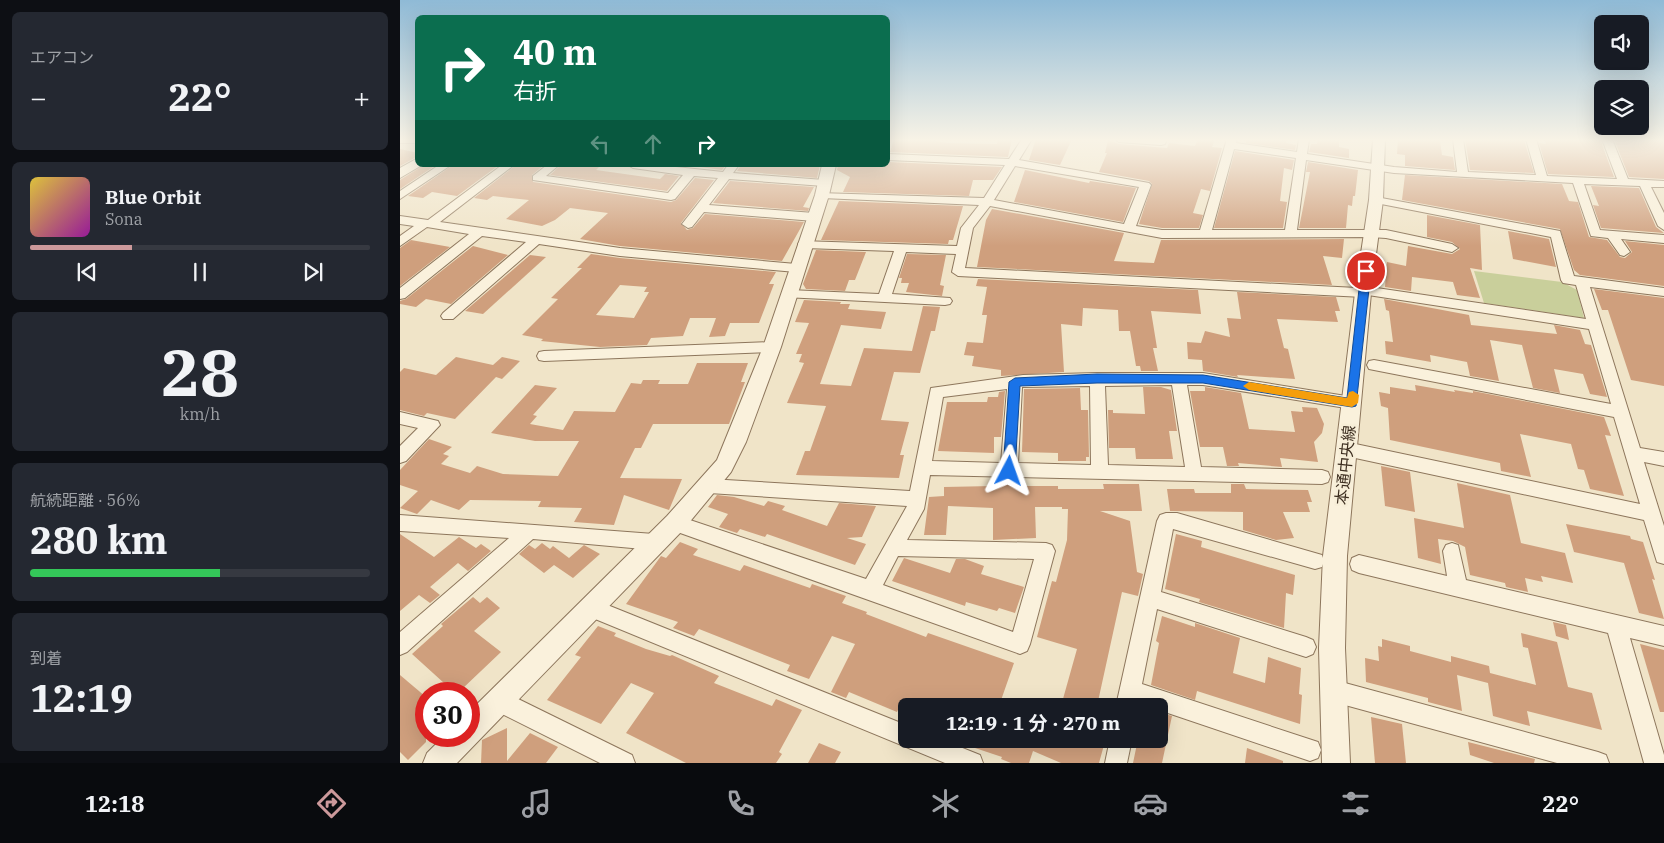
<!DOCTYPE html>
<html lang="ja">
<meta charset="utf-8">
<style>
:root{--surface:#171b24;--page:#242831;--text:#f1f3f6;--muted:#9ea1a6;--line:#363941;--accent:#cc999b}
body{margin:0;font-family:"IBM Plex Serif","Noto Sans JP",serif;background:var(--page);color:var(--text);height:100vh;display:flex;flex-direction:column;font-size:19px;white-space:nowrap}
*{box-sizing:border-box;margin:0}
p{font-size:16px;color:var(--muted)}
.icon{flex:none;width:28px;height:28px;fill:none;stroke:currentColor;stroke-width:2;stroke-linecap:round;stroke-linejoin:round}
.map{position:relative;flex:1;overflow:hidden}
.sheet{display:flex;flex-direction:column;gap:12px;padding:12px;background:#0d0f14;width:400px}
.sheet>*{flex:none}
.guide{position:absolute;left:15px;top:15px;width:475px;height:152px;border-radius:8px;box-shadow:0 5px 20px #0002;background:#0b6e4f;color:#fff;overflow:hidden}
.tools{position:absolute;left:1194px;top:15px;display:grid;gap:10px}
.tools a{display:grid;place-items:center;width:55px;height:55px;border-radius:8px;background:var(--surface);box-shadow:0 5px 20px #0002;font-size:25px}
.speed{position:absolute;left:15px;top:682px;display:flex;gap:10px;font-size:25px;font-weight:700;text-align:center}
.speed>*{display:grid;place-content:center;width:65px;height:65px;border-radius:50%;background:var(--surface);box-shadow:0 5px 20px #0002;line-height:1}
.speed .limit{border:8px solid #d22;background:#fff;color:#111}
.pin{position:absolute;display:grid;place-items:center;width:42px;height:42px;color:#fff;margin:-21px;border:2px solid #fff;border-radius:50%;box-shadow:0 1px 5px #0007}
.me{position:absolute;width:55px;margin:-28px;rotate:4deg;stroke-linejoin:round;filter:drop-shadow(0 0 4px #0008)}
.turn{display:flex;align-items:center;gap:18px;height:105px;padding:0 15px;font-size:22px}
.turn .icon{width:65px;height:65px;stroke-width:2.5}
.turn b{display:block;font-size:35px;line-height:42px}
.lanes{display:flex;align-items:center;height:48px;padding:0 15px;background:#0003;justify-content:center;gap:25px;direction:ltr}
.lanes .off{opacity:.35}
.big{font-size:38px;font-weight:700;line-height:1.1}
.sheet .tile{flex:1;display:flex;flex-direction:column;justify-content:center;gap:8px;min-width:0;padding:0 18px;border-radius:8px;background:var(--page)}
.sheet .dial{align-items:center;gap:0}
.dial b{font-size:65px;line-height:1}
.song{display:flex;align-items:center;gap:15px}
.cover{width:60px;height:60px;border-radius:8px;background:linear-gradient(135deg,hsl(50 70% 55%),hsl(300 70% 35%))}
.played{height:5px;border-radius:2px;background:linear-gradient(90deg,var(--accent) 30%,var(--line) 30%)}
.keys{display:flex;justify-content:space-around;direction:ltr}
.heat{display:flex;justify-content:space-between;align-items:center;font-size:28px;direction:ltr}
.charge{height:8px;border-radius:4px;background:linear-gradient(90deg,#34c759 56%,var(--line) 0)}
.trip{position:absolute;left:498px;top:698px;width:270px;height:50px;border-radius:8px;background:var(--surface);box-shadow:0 5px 20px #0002;font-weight:700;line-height:50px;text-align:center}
.dock{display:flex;height:80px;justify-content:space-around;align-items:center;background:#090b0e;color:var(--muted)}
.dock .icon{width:35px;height:35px}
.dock .active{color:var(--accent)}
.dock b{font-size:22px;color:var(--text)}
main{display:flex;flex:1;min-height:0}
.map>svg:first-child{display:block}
.green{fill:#c9cf9b}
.building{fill:#cf9f7d;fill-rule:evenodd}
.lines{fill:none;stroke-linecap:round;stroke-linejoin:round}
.minor-casing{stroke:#8d765c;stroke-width:2}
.tertiary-casing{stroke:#8d765c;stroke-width:2}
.minor{fill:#faf1dc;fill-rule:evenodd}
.tertiary{fill:#faf1dc;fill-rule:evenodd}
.route{fill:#1a73e8;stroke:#114b97}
.slow{fill:#f59e0b}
.labels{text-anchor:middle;stroke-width:5;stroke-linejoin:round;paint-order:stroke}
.street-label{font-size:16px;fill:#3d2e20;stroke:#f7eed8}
</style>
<main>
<section class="sheet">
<div class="tile"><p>エアコン</p>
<div class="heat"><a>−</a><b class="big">22°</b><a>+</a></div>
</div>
<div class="tile">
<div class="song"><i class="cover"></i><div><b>Blue Orbit</b><p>Sona</p></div></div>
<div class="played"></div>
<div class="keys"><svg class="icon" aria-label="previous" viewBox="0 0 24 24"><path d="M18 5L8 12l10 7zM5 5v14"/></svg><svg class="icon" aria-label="pause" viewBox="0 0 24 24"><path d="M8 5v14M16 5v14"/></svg><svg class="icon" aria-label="next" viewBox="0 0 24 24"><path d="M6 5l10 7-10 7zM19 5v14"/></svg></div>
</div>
<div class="tile dial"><b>28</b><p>km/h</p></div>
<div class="tile"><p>航続距離 · 56%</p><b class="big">280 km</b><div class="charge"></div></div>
<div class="tile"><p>到着</p><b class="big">12:19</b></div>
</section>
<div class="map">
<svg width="1264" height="763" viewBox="0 0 1264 763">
<rect width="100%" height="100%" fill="#f0e4c8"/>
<path class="green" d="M1074 271 1162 282 1177 290 1184 318 1084 303Z"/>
<g class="building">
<path d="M494 139H535L534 141 548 143 597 144 598 139H612L608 157 490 152Z"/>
<path d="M636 139H672L660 165 629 160Z"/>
<path d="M798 139H815L812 147 822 148 810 191 801 189 793 213 803 215 799 228H762L739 224 752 184 749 181 699 172 707 153H705L708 140 719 144 767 148 769 143 795 146Z"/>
<path d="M846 139H886V143L896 145 895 150 846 143Z"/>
<path d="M918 139H939V147L949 149V158L909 152 911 144H917Z"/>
<path d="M998 139H1038L1040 141 1042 155 1053 157 1055 170 1005 166V155L997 154Z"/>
<path d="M1065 139 1124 140 1134 173 1070 170Z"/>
<path d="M1144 139H1200L1214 177 1148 174 1139 143 1146 144Z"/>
<path d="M1214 139H1264V179L1229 177Z"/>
<path d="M0 149 18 153V156L0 166Z"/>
<path d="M835 151 894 160 892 170 884 168 880 201 887 202 883 228H814Z"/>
<path d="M488 162 602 167 593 180H573L569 196 443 192 450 177 437 170 438 165H488Z"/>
<path d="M908 162 958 170 955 196H953L952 206 948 205 946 228H899L910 172H906Z"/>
<path d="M24 165H36L0 189V180Z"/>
<path d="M53 165H99L57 196 32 192 23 198 8 196Z"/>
<path d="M116 165H144L132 175 133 182 271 202 276 200 295 178 314 180 281 223 287 230 293 228 305 214 404 222 382 261 220 246 180 239 208 213 170 208 155 220 142 226 106 219 129 200 93 196 87 200 74 198Z"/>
<path d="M161 165 199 167 196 170 260 179 265 174 279 176 267 191 150 175Z"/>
<path d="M285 165H326L322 170Z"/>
<path d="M341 165H420L417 178 337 171Z"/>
<path d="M625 170 689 183 690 181 736 188 723 222 614 202Z"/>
<path d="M1005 175 1162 184 1169 201 1178 202 1189 237 1207 240 1220 257 1225 258 1232 252 1225 241 1264 245V286L1180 275 1174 270 1160 229 1002 200Z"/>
<path d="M330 181 414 187 403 207 409 208 408 211 313 203Z"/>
<path d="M1191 186 1239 188 1256 227 1264 233 1201 228 1193 205 1199 206Z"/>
<path d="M439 201 563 206 553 240H549L548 244 421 240Z"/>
<path d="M592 209 724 233 714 261 731 262 754 263 761 240 944 239 942 258 923 256 932 285 577 267 586 220Z"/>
<path d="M1027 215 1080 225 1082 270 1070 268 1080 298 1057 295 1053 282 1012 277 1011 291 985 287 987 262 1006 266 1008 246 1052 254 1060 249 1052 242 1027 237Z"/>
<path d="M1108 231 1149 239 1156 267 1113 259Z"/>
<path d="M11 240 50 247 0 286V248Z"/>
<path d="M73 246 108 255 51 304 26 299 16 307 0 304V301L6 299Z"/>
<path d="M416 250 466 252 455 280H449L445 291 406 289 403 284Z"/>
<path d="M191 254 220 258 376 272 369 284H374L359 323H330L325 336 309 337 316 318H290L283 336 251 338 247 345 200 347 141 341 143 339 122 335 158 299 151 298 182 268H177ZM220 285 247 287 244 292H249L234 318 196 315Z"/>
<path d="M507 254 546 255 540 285 544 286 542 296 506 292 509 283H501L502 278H499Z"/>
<path d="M130 255 146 257 83 314 65 311Z"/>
<path d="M578 279 798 290 801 314 751 311 757 348H753L758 371H741L740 366H736L730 331H719L718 310 683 308 682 326 661 324 664 372 601 376V370L572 366 574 356 564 355 567 342 583 343 587 315H582L587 287 576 286Z"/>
<path d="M1194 289 1264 298V386L1231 380 1208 310H1202Z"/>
<path d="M837 292 936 297 940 311H935L938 322 877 319 884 348 888 349 895 379 837 375 838 377 803 371 802 360 788 359 787 342 801 343 805 331 830 337 827 318 841 319Z"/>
<path d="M984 299 1069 315 1071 325 1157 334 1154 325 1180 330 1185 344 1191 345 1207 397 1190 394 1183 374 1154 369 1160 393 1133 388 1122 345 1090 340 1099 381 1070 376 1067 362 1030 355 1031 362 986 354 985 341 993 342 989 311 986 310Z"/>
<path d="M404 300 441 302 440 304H450L448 309 486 312 481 329 441 325 420 384 451 386 464 348 512 351 523 306 540 307 535 331H531L520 373 494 372 481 420 509 422 500 455H504L499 478 396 475 405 451H410L426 406 387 403 404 363 399 362 402 354H396L409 323 395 322Z"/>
<path d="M56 357 93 365 102 357 120 361 102 379 96 377 55 419 27 413 24 416 0 410V372L4 368 36 375Z"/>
<path d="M297 363H348L341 382H345L329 424H253L241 448H235L220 478 282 479 269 510 224 495 214 525 174 522 182 508 138 507 141 501 70 500 59 510 31 500 17 514 0 508 18 491 0 485V470L29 439 52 447 43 454 49 456 41 464 70 473 77 466 103 474 158 476 179 441H135L91 433 135 385 157 388 133 415 137 416 130 424 163 430 174 411 215 412 231 383 241 384 243 380H260L258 384H288Z"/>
<path d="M1015 385 1055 392 1054 390 1073 393V391L1204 417 1211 436 1205 435 1224 496 1190 489 1184 470 1178 469 1171 444 1120 434 1131 477 1101 471 1100 463 990 440 988 408 981 406 979 392 990 394V387L1016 391Z"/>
<path d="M743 387H761L771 390 777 431H769L773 459H736L735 448H709L708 410H713V413L745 414Z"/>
<path d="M805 387 841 393 849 429 895 432 891 411 903 412 902 407 917 408 924 424 922 433 914 442 918 462 880 458 882 467 838 463 839 466H827L823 447H800L790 391H805Z"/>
<path d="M680 388 681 410H688L689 457H686V461H658V453L622 452 624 389Z"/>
<path d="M605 391 601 437H594V453L538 451 547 402H587L588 397H598L599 392Z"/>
<path d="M981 466 1010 472 1015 512 985 506Z"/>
<path d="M593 480H616V486H658V489H704L703 484H739L742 511H700L730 521 737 572 743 574 738 596 722 592 697 706H661L677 649 637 637 652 581 656 582 667 540 668 509H662V507H635L636 538 593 540V508L548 506 546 535H524L529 497 544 496V487L593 486Z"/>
<path d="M1057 483 1110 495 1121 543 1165 553 1173 583 1141 576 1143 582 1125 578 1128 592 1106 587 1105 583 1070 575 1065 547 1053 541 1038 539 1041 564 1018 558 1014 518 1064 528Z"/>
<path d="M831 484H844L846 489 908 490 912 502H907L910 512H883L894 538 876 540 843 530V512L770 511 767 489H794L795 493H831Z"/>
<path d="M317 495 334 497 364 506 368 501 385 506 382 510 427 526 439 503 476 506 462 537 447 538 466 544 455 565 367 534 365 537 340 529 337 533 319 527 328 514 308 507Z"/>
<path d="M1166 524 1230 536 1231 539 1243 542 1255 580 1252 579 1264 619 1239 613 1224 563 1174 552Z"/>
<path d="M0 534 34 557 59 537 76 548 81 544 91 551 68 571 58 563 30 587 40 595 30 603 19 595 0 611Z"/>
<path d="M776 534 802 541 801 547 895 575 893 595 886 593 884 628 799 602 800 599 765 589Z"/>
<path d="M280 542 298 549 293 555 340 571 344 565 410 588 412 584 446 596 442 603 467 612 466 614 479 619 526 637 528 633 614 663 599 706H515L502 701 497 712 449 692 446 698 431 692 455 644 432 636 409 679 387 671 390 665 299 629 294 636 273 628 278 622 226 604 261 556 266 558Z"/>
<path d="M142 543 150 549 153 546 169 558 184 545 200 554 173 578 154 565 144 573 119 554 129 545 135 549Z"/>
<path d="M504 558 550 573 556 559H565L584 566 581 574 624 587 615 613 599 608 597 611 566 602 565 606 492 581Z"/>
<path d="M73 597 80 603 87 597 100 608 74 631 101 652 61 690 59 689 55 693 12 654 43 626 41 624Z"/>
<path d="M762 616 795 627V623L840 638 833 673 865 683 868 657 901 668 899 694 902 695 900 724 797 691 795 700 751 685 759 643 756 641Z"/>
<path d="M1153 622 1166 625 1169 640 1156 636Z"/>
<path d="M198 626 216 633 214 636 246 649 270 656 272 655 319 676 314 683 372 706 376 699 402 710 379 752 382 754 376 763H286L226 733 254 693 231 683 201 724 147 700 181 657 175 655Z"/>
<path d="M1121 633 1157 642 1168 687 1192 693 1202 730 1127 711 1130 726 1093 716 1088 683 1057 675 1062 711 1028 702V698L966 682 965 658 979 661 978 646 982 647V639L1010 646V651L1051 662V656L1089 666 1090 673 1136 685 1128 648 1123 647Z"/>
<path d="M1240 644 1264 650V712H1260Z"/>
<path d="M0 675 26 697V742L8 760 0 752Z"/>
<path d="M759 712 772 716 762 763H733L738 739H759Z"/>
<path d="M971 717 1002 724 1006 763H975Z"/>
<path d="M107 728V761L130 733 158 747 146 763H81L82 740Z"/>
<path d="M554 739H688L704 745 699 763H661L633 751 629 763H611L601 759 602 757 554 741Z"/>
<path d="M1068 742 1135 759 1134 763H1094L1070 755Z"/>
<path d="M419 743 441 752 435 763H408Z"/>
<path d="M847 748 883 761V763H845Z"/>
</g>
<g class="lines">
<defs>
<g id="minor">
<rect x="0" y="139" width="18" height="4"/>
<path d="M622 139H632L619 160 749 183 751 185 736 226 762 230H800L827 139H837L836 143 897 152 899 139H909L907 154 994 167 1057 172 1053 139H1063L1068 172 1136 175 1126 139H1136L1147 176 1217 179 1202 139H1212L1228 179 1264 181V187H1251L1264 213V230L1258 226 1240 186 1184 184 1200 230 1264 235V243L1221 239 1230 252 1224 256 1220 255 1208 238 1191 236 1173 183 994 173 906 160 897 230H986L1052 244 1058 248 1052 252 986 238 971 237 762 238 590 206 573 228 565 268 957 288 963 286 1186 319 1176 285 1163 283 1161 280 1151 237 976 203 970 200 976 197 1160 231 1174 276 1264 288V296L1190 287 1240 448 1264 452V466L1244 462 1264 526V564L1257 562 1244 520 946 456 940 454 938 449 940 444 946 442 1240 504 1214 417 974 370 969 369 967 365 969 361 974 360 1211 404 1189 329 968 295 963 297 558 276 552 272 556 254 506 252 492 294 550 298 552 301 550 304 545 305 384 297 382 294 389 290 479 294 494 251 404 248 400 247 398 244 400 241 557 246 561 228 579 205 422 198 418 197V193L584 198 605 165 488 160V154L609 159ZM834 149 896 158 885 230H812ZM615 166 739 187 724 224 594 200Z"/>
<path d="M714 139H767L765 144 761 145 719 142Z"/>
<path d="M39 165H51L0 199V191Z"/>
<path d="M102 165H114L40 222 220 248 396 264 402 268 396 272 220 256 139 244 53 319H43L41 316 43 313 126 242 82 236 5 298 0 299V288L69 234 27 227 0 246V236L14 226 0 224V216L28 220Z"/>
<path d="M147 165H159L146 176 268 193 283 175 233 168 228 165H257L323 172 328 165H339L333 173 424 180 430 183 424 186 329 179 309 205 414 213 420 217 414 221 304 212 292 227 288 228 282 224 318 178 294 176 275 199 271 200 133 180V176Z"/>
<path d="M372 342 379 347 372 352 144 361 139 360 137 356 139 352 144 351Z"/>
<path d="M697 373H803L952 397 957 399 960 403 957 407 952 409 803 385H787L801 467 922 470 928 472 930 477 928 482 922 484 530 475 524 509 507 540 646 543 652 545 655 551 630 644 627 651 620 654 269 529 266 523 269 517 275 515 466 579 507 506 309 493 303 491 300 486 303 481 309 479 510 491 531 388 623 375ZM772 385 785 467 708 465 705 386ZM690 386 691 465 618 463 622 387ZM607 389 601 463 532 461 543 397ZM498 556 634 559 613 632 483 585Z"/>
<path d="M0 412 38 421 40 425 6 461 0 463V446L18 428 0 424Z"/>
<path d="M766 513H777L922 555 924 561 922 567 915 569 773 529 761 592 906 637 913 640 916 647 913 654 906 657 757 609 742 684 918 742 921 750 918 758 910 761 759 710V706L738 703V706H716L757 521 760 515Z"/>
<path d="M0 515 254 534 260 536 263 542 260 548 254 550 133 539 7 652 0 655V632L109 538 0 531Z"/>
<path d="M1052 543 1058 545 1066 580 1264 626V646L1230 638 1264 755V763H1244L1208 633 959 573 952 570 950 564 952 558 959 555 1047 576 1043 551 1046 545Z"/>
<path d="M190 598 506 725V739H540L580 755 583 763H545L183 614 180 607 183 600Z"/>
<path d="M934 680 1198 752 1206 755 1209 763H1157L934 702 927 698 923 691 927 684Z"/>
<path d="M98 689 232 755 235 763H200L90 708 87 700 90 692Z"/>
<path d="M710 739H732L727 763H705Z"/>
</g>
<g id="tertiary">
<path d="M973 139H985L983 200 971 293 947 556 945 648 950 763H922L919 648 923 556 955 293 969 200Z"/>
<path d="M18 158V165H22L0 178V168Z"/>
<path d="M422 165H436L429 195 381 347 346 442 331 472 283 530 57 763H23L27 753 44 736H69V712L267 516 317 460 363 347 415 195Z"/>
</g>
</defs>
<use href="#minor" class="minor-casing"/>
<use href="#tertiary" class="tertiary-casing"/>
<use href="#minor" class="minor"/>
<use href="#tertiary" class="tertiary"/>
</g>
<linearGradient id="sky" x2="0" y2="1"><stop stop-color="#8fbad6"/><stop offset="0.57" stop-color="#f8f3e6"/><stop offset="1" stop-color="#f8f3e6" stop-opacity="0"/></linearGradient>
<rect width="1264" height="246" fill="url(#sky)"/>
<path class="route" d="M966 268 971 271 956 406 952 407 803 383H697L620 386 615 471 609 476 605 474 603 471 609 382 615 378 697 374 803 375 947 398 961 271Z"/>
<path class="slow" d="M849 382 947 398 949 392 953 391 959 395 958 403 952 407 849 390 843 386Z"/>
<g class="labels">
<g class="street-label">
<text transform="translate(945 465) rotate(-84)" y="6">本通中央線</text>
</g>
</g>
</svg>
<div class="tools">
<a><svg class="icon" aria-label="sound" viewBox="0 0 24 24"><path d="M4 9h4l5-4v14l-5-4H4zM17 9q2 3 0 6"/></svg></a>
<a><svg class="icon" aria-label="layers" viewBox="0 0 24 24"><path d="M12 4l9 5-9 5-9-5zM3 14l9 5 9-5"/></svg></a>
</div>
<div class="speed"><div class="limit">30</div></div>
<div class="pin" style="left:966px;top:271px;background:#d93025"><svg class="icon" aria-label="arrive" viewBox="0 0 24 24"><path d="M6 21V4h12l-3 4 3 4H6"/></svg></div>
<svg class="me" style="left:609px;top:471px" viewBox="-20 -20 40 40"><path d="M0-17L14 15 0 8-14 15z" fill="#1a73e8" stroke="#fff" stroke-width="4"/></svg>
<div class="trip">12:19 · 1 分 · 270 m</div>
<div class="guide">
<div class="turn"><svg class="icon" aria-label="right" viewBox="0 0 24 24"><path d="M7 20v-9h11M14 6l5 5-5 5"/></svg><div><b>40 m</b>右折</div></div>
<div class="lanes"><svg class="icon off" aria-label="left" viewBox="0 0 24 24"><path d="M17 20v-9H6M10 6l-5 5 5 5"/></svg><svg class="icon off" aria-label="ahead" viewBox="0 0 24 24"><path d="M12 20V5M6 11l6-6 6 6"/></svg><svg class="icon" aria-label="right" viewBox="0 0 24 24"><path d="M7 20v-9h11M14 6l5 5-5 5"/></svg></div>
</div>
</div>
</main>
<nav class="dock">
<b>12:18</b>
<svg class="icon active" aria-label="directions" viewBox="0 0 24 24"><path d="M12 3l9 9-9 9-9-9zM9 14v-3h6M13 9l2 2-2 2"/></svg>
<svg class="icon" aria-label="music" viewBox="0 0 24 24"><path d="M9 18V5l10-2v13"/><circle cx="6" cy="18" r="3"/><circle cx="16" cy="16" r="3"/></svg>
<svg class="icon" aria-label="phone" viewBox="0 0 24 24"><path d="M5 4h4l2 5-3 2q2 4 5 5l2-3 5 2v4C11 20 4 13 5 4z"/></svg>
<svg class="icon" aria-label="climate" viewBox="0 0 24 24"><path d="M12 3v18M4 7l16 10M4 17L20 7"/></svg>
<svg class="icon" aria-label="car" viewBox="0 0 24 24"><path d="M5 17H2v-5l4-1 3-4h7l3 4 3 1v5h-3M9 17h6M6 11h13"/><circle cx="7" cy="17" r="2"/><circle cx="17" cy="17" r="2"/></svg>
<svg class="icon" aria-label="filters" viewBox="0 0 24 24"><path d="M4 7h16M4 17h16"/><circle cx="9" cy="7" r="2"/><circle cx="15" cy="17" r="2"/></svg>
<b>22°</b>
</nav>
